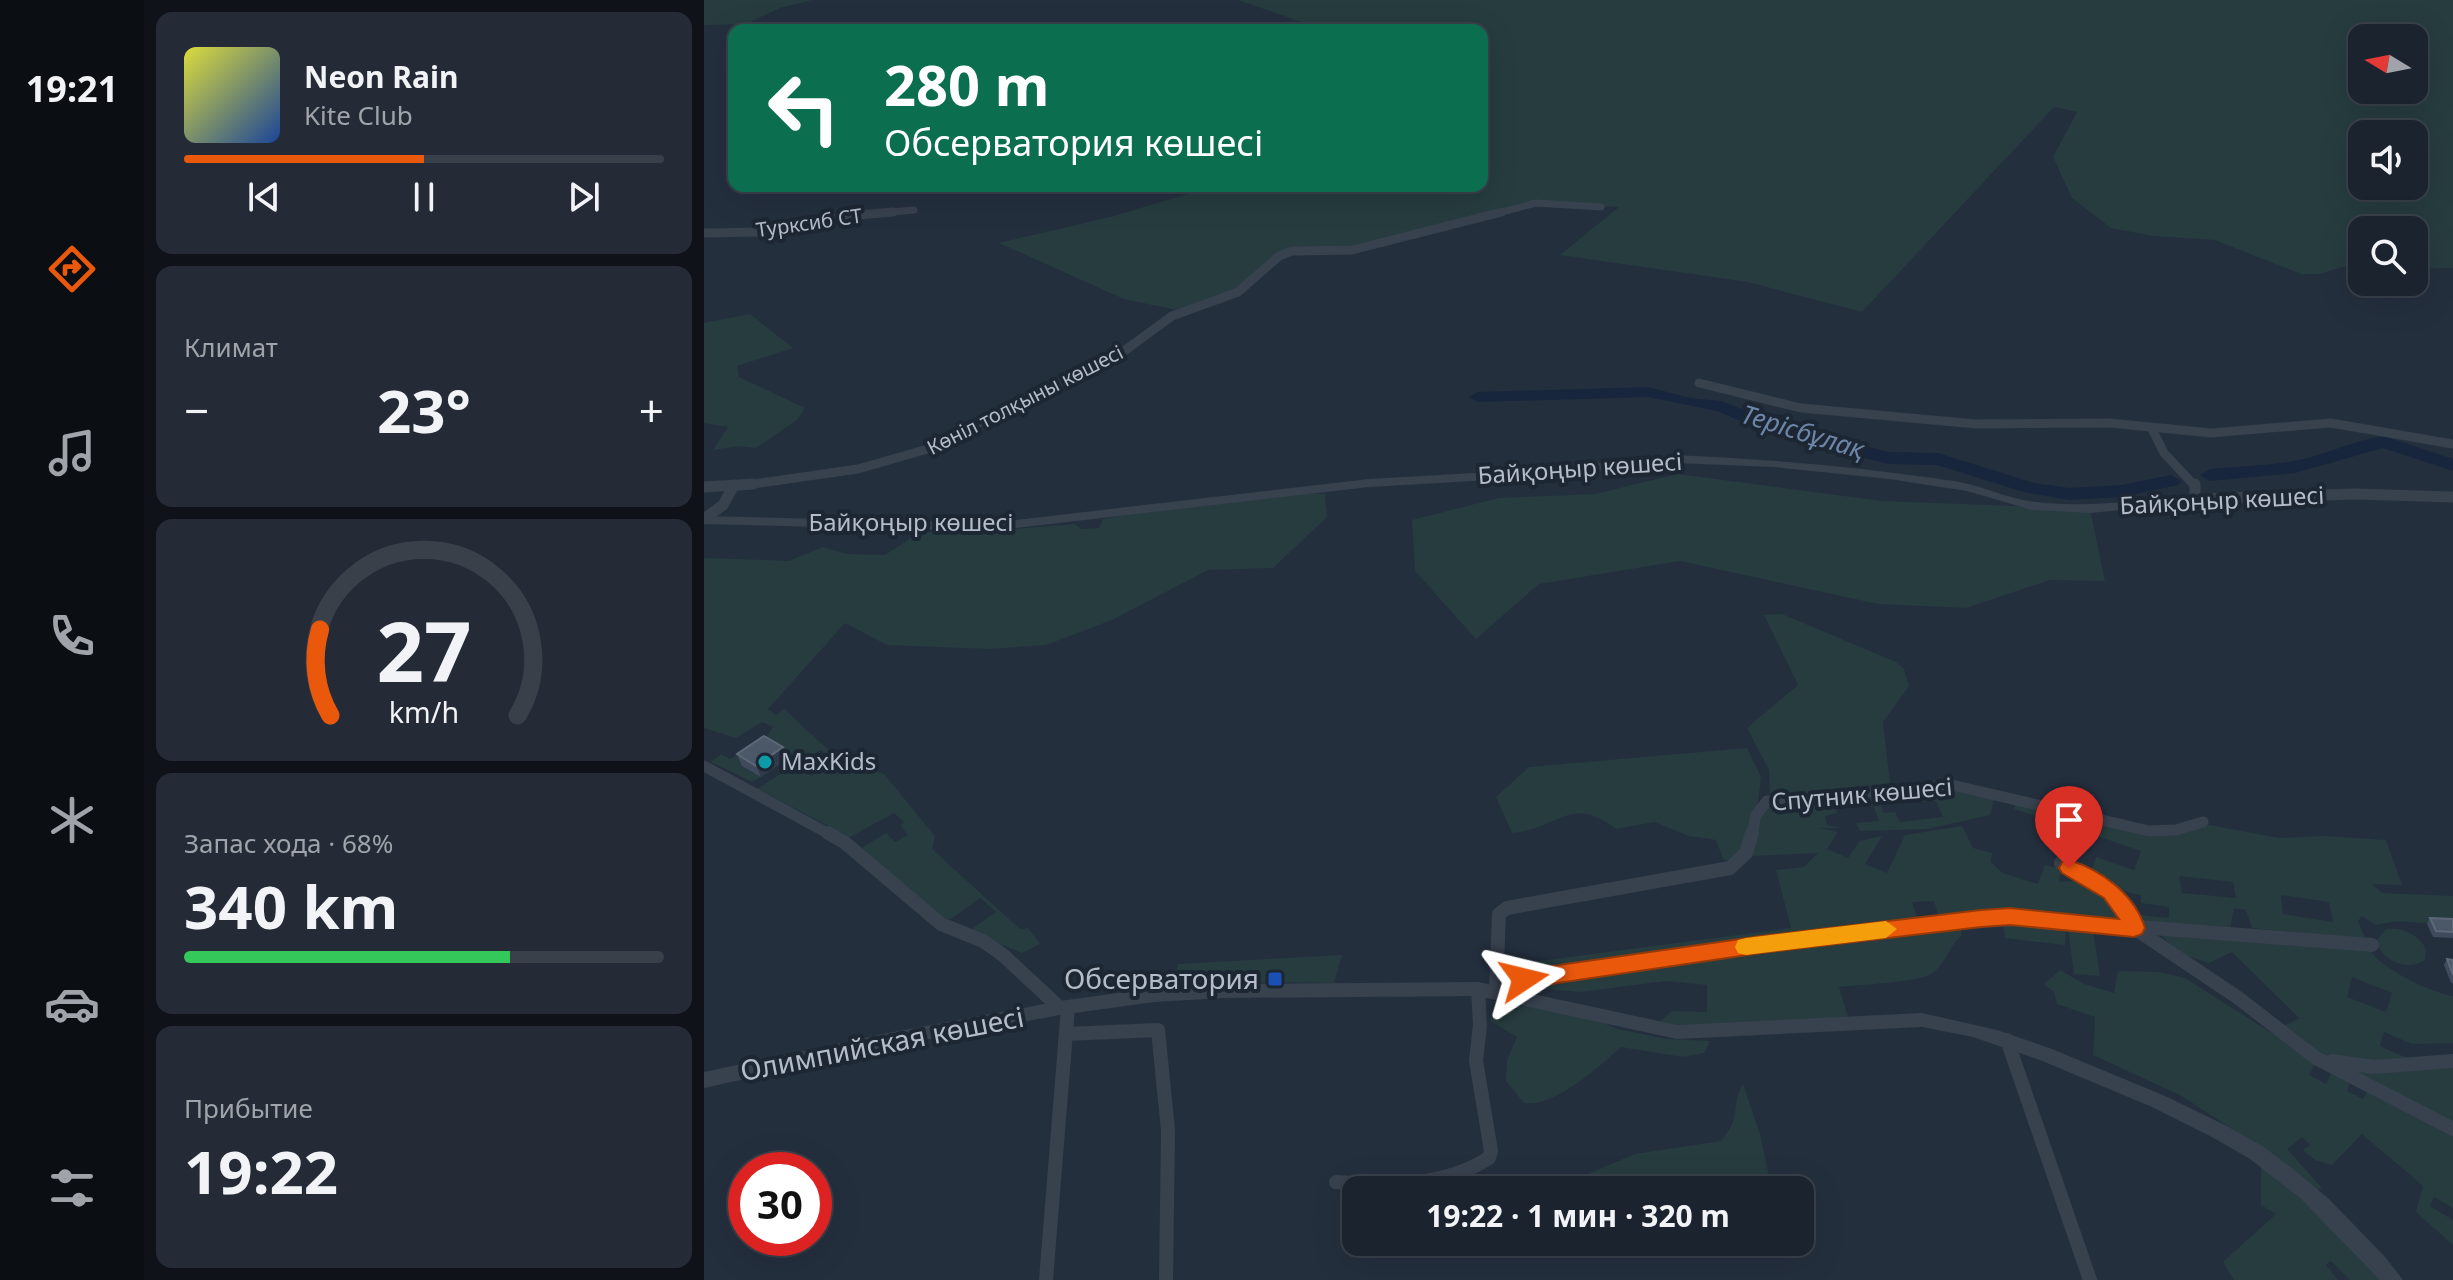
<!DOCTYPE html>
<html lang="ru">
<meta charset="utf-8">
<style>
:root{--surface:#1b232e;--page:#242b36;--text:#f1f3f6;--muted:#a0a4aa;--line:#39404a;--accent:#ea580c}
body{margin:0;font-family:"Noto Sans",sans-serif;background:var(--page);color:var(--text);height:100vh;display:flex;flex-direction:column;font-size:30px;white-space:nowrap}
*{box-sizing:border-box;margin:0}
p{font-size:26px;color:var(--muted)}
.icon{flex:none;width:44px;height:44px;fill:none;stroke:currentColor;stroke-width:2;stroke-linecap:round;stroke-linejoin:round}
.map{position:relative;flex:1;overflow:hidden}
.sheet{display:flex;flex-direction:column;gap:12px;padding:12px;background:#0f1319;width:560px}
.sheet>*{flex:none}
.banner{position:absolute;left:24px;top:24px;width:760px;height:168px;border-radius:16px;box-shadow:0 8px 32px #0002,0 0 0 2px var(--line);background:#0b6e4f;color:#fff;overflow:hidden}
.needle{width:52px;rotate:280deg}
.fabs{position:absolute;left:1644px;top:24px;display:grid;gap:16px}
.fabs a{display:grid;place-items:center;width:80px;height:80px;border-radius:16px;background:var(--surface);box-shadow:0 8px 32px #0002,0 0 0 2px var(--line);font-size:40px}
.speed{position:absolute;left:24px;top:1152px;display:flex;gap:16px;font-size:40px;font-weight:700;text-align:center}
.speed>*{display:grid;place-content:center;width:104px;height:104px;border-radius:50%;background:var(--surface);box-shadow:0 8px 32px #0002,0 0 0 2px var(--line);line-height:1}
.speed .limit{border:12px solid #d22;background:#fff;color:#111}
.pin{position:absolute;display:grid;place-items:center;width:68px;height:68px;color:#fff;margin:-82px -34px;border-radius:50% 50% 50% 0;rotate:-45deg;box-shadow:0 0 8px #0007}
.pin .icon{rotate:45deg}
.me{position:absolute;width:88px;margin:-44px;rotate:80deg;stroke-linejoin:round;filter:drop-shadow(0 0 6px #0008)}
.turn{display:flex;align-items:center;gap:28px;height:168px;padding:0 24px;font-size:36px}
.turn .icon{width:104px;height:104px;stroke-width:2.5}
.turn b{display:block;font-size:56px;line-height:68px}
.big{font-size:60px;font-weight:700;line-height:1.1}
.sheet .tile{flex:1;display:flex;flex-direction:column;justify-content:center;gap:12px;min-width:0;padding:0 28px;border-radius:16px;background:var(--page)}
.sheet .dial{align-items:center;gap:0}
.dial svg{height:208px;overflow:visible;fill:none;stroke:var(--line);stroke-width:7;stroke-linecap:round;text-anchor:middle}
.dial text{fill:var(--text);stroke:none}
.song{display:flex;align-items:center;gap:24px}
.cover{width:96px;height:96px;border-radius:12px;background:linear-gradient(135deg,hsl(60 70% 55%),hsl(220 70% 35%))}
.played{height:8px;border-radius:4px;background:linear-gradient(90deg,var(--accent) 50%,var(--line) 50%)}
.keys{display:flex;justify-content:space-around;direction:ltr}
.heat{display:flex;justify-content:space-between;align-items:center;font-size:44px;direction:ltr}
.charge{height:12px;border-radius:6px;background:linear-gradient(90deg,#34c759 68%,var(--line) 0)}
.trip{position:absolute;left:638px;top:1176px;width:472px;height:80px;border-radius:16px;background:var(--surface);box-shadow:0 8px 32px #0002,0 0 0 2px var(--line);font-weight:700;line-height:80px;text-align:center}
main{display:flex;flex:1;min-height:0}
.dock{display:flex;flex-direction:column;width:144px;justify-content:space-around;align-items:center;background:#0b0e12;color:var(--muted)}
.dock .icon{width:56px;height:56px}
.dock .selected{color:var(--accent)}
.dock b{font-size:36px;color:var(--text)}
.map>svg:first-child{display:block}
.green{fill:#263c3f;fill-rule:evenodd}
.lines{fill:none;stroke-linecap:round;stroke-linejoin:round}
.river{fill:#17263c;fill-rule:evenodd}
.minor-far3{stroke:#38414e;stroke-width:7}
.minor-far2{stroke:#38414e;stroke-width:9}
.minor-far1{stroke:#38414e;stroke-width:11}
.minor{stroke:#38414e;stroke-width:14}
.tertiary{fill:#38414e;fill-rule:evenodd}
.wall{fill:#3f4b5c}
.shaded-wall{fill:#2f3b4b}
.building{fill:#4b5868;stroke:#5c6777;stroke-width:2}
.route{fill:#ea580c;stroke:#983908;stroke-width:2}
.slow{fill:#f59e0b}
.culture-dot{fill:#0f9aa8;stroke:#1d2633;stroke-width:3}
.transit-dot{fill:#1a4fb4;stroke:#1d2633;stroke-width:3}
.labels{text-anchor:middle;stroke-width:8;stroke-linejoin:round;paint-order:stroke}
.far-street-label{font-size:20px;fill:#b4bcc9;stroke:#1d2633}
.street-label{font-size:24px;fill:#b4bcc9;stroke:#1d2633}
.poi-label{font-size:24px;fill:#b4bcc9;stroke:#1d2633;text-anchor:start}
.water-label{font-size:26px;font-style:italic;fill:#6d86a8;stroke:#1d2633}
.near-poi-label{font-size:28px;fill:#b4bcc9;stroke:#1d2633;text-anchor:end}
.near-street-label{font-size:28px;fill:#b4bcc9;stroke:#1d2633}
</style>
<main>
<nav class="dock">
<b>19:21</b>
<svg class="icon selected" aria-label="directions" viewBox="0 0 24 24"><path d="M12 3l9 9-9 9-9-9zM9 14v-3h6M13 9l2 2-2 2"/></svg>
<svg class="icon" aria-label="music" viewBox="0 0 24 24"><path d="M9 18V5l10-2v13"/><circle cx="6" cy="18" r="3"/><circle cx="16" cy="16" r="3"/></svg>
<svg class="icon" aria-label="phone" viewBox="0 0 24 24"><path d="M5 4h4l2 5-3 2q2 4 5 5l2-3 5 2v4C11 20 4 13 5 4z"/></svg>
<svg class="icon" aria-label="climate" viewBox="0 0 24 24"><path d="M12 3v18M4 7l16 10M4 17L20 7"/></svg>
<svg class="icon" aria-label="car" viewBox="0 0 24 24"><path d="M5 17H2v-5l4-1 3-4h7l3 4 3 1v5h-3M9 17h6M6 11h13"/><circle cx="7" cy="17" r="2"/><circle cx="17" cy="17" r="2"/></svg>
<svg class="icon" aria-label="filters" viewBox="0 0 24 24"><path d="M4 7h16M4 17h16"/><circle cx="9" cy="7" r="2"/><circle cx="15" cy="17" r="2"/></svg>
</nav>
<section class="sheet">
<div class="tile">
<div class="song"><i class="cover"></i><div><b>Neon Rain</b><p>Kite Club</p></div></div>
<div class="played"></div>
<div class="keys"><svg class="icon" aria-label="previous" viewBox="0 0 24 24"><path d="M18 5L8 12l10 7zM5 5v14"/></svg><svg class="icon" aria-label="pause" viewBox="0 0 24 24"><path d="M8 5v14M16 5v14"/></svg><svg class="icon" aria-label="next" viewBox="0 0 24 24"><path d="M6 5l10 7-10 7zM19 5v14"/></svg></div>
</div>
<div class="tile"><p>Климат</p>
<div class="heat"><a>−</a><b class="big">23°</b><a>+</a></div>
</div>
<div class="tile dial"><svg viewBox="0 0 100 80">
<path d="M14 69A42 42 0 1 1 86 69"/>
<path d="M14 69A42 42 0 0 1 10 36" stroke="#ea580c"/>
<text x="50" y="56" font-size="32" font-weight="700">27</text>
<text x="50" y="72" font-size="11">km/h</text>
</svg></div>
<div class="tile"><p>Запас хода · 68%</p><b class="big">340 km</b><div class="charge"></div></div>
<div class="tile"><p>Прибытие</p><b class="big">19:22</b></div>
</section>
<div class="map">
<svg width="1749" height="1280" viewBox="0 0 1749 1280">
<rect width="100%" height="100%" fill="#242f3e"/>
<g class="green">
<path d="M0 0H108L76 8 42 24 0 25Z"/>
<path d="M535 0H1749V268L1710 269V230H1658V261L1616 274H1597L1511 240 1449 236 1407 228 1368 198 1349 157 1373 112 1350 107 1158 312 1044 282 856 255 915 207 832 203 633 252 588 251 547 284 482 312 420 299 295 243 406 217 511 186H778V30H619ZM1658 38H1710V90H1658ZM1658 134H1710V186H1658Z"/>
<path d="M46 314 89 348 33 366 35 377 101 408 93 420 52 448 35 446 9 450 24 427 0 423V323Z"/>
<path d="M974 474 1178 501 1386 509 1401 581 1346 580 1262 608 1174 604 976 561 835 584 772 639 711 571 708 520 795 498 891 494Z"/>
<path d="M555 492 621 494 623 517 569 568 504 570 408 620 342 645 284 649 183 645 141 623 64 709 72 715 80 709 130 755 180 774 231 836 228 849 316 929 324 928 336 944 318 953 269 933V928L292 912 276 898 247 919 234 917 157 848 182 833 191 842 204 835 196 825 200 822 190 813 146 837 53 789 92 764 107 776 131 761 117 750 106 756 99 752 84 758 38 765 57 777 48 782 7 762 17 754 26 759 63 736 69 727 58 722 32 738 0 728V558L85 561 119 547 143 554 181 555 216 532 261 533 371 524 377 529 395 528 399 519 432 513 440 505Z"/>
<path d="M1078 614 1192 662 1200 669 1205 686 1179 722 1186 783 1066 796 1065 770 1043 728 1094 685 1060 615Z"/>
<path d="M1043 748 1057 777 1053 809 1033 865 1019 859 1012 840 985 836 950 822 912 829C867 794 855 829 808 833L792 797 825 767Z"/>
<path d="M1229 787 1291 796 1286 815 1223 829 1156 831 1152 823 1175 821 1169 805 1132 808 1133 813 1121 816 1123 825 1137 828H1115L1134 832 1123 849 1144 858 1156 841 1178 836 1161 864 1183 873 1201 835 1258 826 1269 848 1288 853 1287 862 1298 873 1334 884 1341 865 1357 869 1355 882 1389 879 1412 903 1424 925 1289 912 1234 915 1230 901 1208 902 1217 929 1257 923V936C1244 947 1242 966 1225 975 1213 982 1153 985 1135 987L1144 1017 981 1027 956 1022 967 1011 1003 1012V985L962 981 876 992 843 989V971L814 975 813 964 1087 928 1072 870 1100 867 1114 853 1046 856 1060 808 1172 792 1180 813 1191 812 1196 822 1239 817 1232 801 1215 802 1211 789Z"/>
<path d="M1313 801 1355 810 1351 822 1358 824 1356 830 1369 833 1374 816 1411 827 1506 825 1575 838 1621 836 1682 840 1698 885 1668 884 1678 893 1749 896V925L1692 921 1672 925 1658 916 1654 921 1662 940 1548 928 1542 910 1530 908 1526 929 1438 925 1436 915 1465 918V907L1437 903V895C1414 892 1408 881 1388 871L1392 857 1430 870 1437 851 1387 834 1384 838 1370 834 1367 840 1338 831 1342 819 1310 809ZM1475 876 1529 882 1532 898 1478 893ZM1577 895 1625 902 1629 922 1579 914Z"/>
<path d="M1299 921 1362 925 1361 945 1301 938Z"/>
<path d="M1364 928 1389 930 1396 976 1370 974Z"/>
<path d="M1682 929C1699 927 1714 934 1722 949L1721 960C1703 972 1678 961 1672 941Z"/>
<path d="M1455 933 1665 948C1673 967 1728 993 1749 996V1043L1708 1044 1680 1032 1676 1046 1703 1058 1698 1062 1623 1058 1578 1027 1595 1018 1528 952 1505 963 1475 953ZM1648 977 1688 993 1682 1012 1643 997Z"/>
<path d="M638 955 630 983 544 982 469 987 474 964Z"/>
<path d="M1356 970 1380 984 1410 993 1414 971 1455 972 1481 978 1612 1061 1605 1075 1622 1084 1629 1070 1648 1078 1643 1091 1659 1099 1665 1087 1749 1132V1208L1730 1197 1726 1206 1749 1220V1245L1712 1212 1719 1186 1658 1134 1628 1165 1611 1160 1599 1150 1606 1145 1598 1137 1583 1149 1618 1188 1611 1191 1571 1157 1476 1095 1389 1055 1391 1017 1353 1004 1350 992 1340 984Z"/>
<path d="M812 1004 878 1014 914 1029 963 1039 1006 1041 1000 1053 979 1057 917 1047C895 1067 850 1108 820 1103L802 1081 803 1060 813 1037 786 1021 788 1016Z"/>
<path d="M1749 1061V1129L1635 1064Z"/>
<path d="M1039 1084 1056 1134 1068 1190H860V1184L931 1154 1017 1141C1040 1113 1025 1108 1039 1084Z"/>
<path d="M1557 1162 1684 1280H1646L1627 1261 1622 1265 1634 1280H1530L1519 1262 1572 1214 1557 1205Z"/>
</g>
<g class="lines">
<g class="river">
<path d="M944 387 986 398 1017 401 1043 411 1079 415 1092 426 1109 433 1185 452 1234 453 1330 483 1365 488 1418 485 1467 475 1477 481 1474 485 1418 497 1365 500 1320 492 1233 465 1184 464 1098 442 1078 434 1067 424 1039 422 1013 411 944 397 774 402 765 397 774 392Z"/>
<path d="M1680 436 1749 459V471L1679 448 1591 473 1506 481 1496 475 1506 469C1535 466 1566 466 1595 460 1624 454 1651 440 1680 436Z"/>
</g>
<g class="minor-far3">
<path d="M167 214 210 210"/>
<path d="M790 214 832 203 897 207"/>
</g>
<g class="minor-far2">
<path d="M0 233 65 232 142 216 189 212"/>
<path d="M995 383 1097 408 1272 424 1406 423 1507 433 1627 423 1749 444"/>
<path d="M1448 429 1460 453 1491 486"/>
<path d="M35 486 154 469 241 444 295 411 412 357 468 316 534 292 575 256 588 251 648 250 798 212"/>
</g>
<g class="minor-far1">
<path d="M1491 484V499L1650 494 1749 497"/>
<path d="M0 487 49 484"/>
<path d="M0 519 19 505 29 487"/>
<path d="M0 766 127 835"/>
<path d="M1048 835 1052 815 1063 801 1248 785 1445 831 1472 830 1499 822"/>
</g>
<g class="minor">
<path d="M124 833 140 842 237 924 279 941 299 955 356 1008"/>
<path d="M1357 863 1398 884 1416 901 1430 928 1533 997 1612 1058 1749 1129"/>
<path d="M792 991 836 974 1277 918 1306 917 1668 945"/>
<path d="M792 991 795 914 803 908 1026 868 1042 853 1048 833"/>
<path d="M362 1034 454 1030 464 1130 462 1280"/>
<path d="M1303 1040 1386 1280"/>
<path d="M1628 1061 1670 1067 1749 1061"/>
<path d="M632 1182C686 1185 737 1188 785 1158L787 1151 772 1061 776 1025 774 989"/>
<path d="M342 1280 364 1007"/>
</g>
<g class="tertiary">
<path d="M970 455C1064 459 1157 467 1250 481 1278 485 1305 500 1333 502 1386 508 1438 500 1491 495L1497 499 1491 503 1386 513 1328 510 1263 491 1185 479 1070 467 970 463 839 477 665 487 286 531 0 524V516L286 523 665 479 839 469Z"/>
<path d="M774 982 973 1025 1218 1013 1293 1030 1348 1049 1461 1096 1521 1125 1560 1147 1594 1173 1625 1199 1682 1258 1699 1280H1676L1596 1198 1546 1159 1508 1137 1448 1107 1336 1060 1269 1037 1218 1027 973 1039 774 996 520 998 450 1002 356 1015 184 1047 0 1088V1072L184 1033 356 1001 450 988 520 984Z"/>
</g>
</g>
<g class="wall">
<path d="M33 754 84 758 57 777 38 766Z"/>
<path d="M1726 918 1749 919V938L1729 937 1723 924Z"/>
<path d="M1743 959 1749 960V983H1747L1740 965Z"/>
</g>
<path class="shaded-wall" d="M79 747 84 758 57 777 52 766Z"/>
<g class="building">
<path d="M60 736 79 747 52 766 33 754Z"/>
<path d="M1726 918 1749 919V932L1732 931Z"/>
<path d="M1743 959 1749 960V975Z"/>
</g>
<path class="route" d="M1365 860C1398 870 1431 895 1441 928L1438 934 1430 937 1306 925 1277 927 1057 953 820 988 812 985 809 979 812 972 820 970 1057 936 1277 910 1306 908 1415 919 1400 898 1358 873 1355 868 1358 862Z"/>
<path class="slow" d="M1182 921 1193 929 1182 938 1042 955 1034 953 1031 947 1034 940 1042 938Z"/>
<circle class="culture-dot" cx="61" cy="762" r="8"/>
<rect class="transit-dot" x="563" y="971" width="16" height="16" rx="4"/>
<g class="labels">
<g class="far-street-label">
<text transform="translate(105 223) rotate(-8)" y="7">Турксиб СТ</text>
<text transform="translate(321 400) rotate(-27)" y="7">Көніл толқыны көшесі</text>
</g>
<g class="street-label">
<text transform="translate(876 469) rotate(-4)" y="8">Байқоңыр көшесі</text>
<text transform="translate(1518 501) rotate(-3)" y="8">Байқоңыр көшесі</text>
<text x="207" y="531">Байқоңыр көшесі</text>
<text transform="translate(1158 795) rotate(-5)" y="8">Спутник көшесі</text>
</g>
<g class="poi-label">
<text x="77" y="770">MaxKids</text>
</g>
<g class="water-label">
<text transform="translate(1099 432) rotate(17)" y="9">Терісбұлақ</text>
</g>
<g class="near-poi-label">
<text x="555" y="989">Обсерватория</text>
</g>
<g class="near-street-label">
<text transform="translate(178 1044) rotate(-11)" y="10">Олимпийская көшесі</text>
</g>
</g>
</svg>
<div class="fabs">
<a><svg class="needle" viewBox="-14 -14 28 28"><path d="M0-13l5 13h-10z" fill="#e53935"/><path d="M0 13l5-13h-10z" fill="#a0a4aa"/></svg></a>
<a><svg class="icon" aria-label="sound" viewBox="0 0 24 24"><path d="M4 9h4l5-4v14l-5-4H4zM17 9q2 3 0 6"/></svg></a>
<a><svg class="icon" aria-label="search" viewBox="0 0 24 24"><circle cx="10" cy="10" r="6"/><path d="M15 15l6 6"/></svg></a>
</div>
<div class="speed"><div class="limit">30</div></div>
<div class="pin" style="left:1365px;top:868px;background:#d93025"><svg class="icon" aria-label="arrive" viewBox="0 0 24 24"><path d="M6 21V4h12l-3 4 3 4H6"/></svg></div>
<svg class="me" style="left:820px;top:979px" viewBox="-20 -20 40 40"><path d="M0-17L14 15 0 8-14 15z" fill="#ea580c" stroke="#fff" stroke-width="4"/></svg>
<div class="trip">19:22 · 1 мин · 320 m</div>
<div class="banner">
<div class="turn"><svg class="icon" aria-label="left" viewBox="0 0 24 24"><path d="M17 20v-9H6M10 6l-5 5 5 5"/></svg><div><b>280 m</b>Обсерватория көшесі</div></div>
</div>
</div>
</main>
